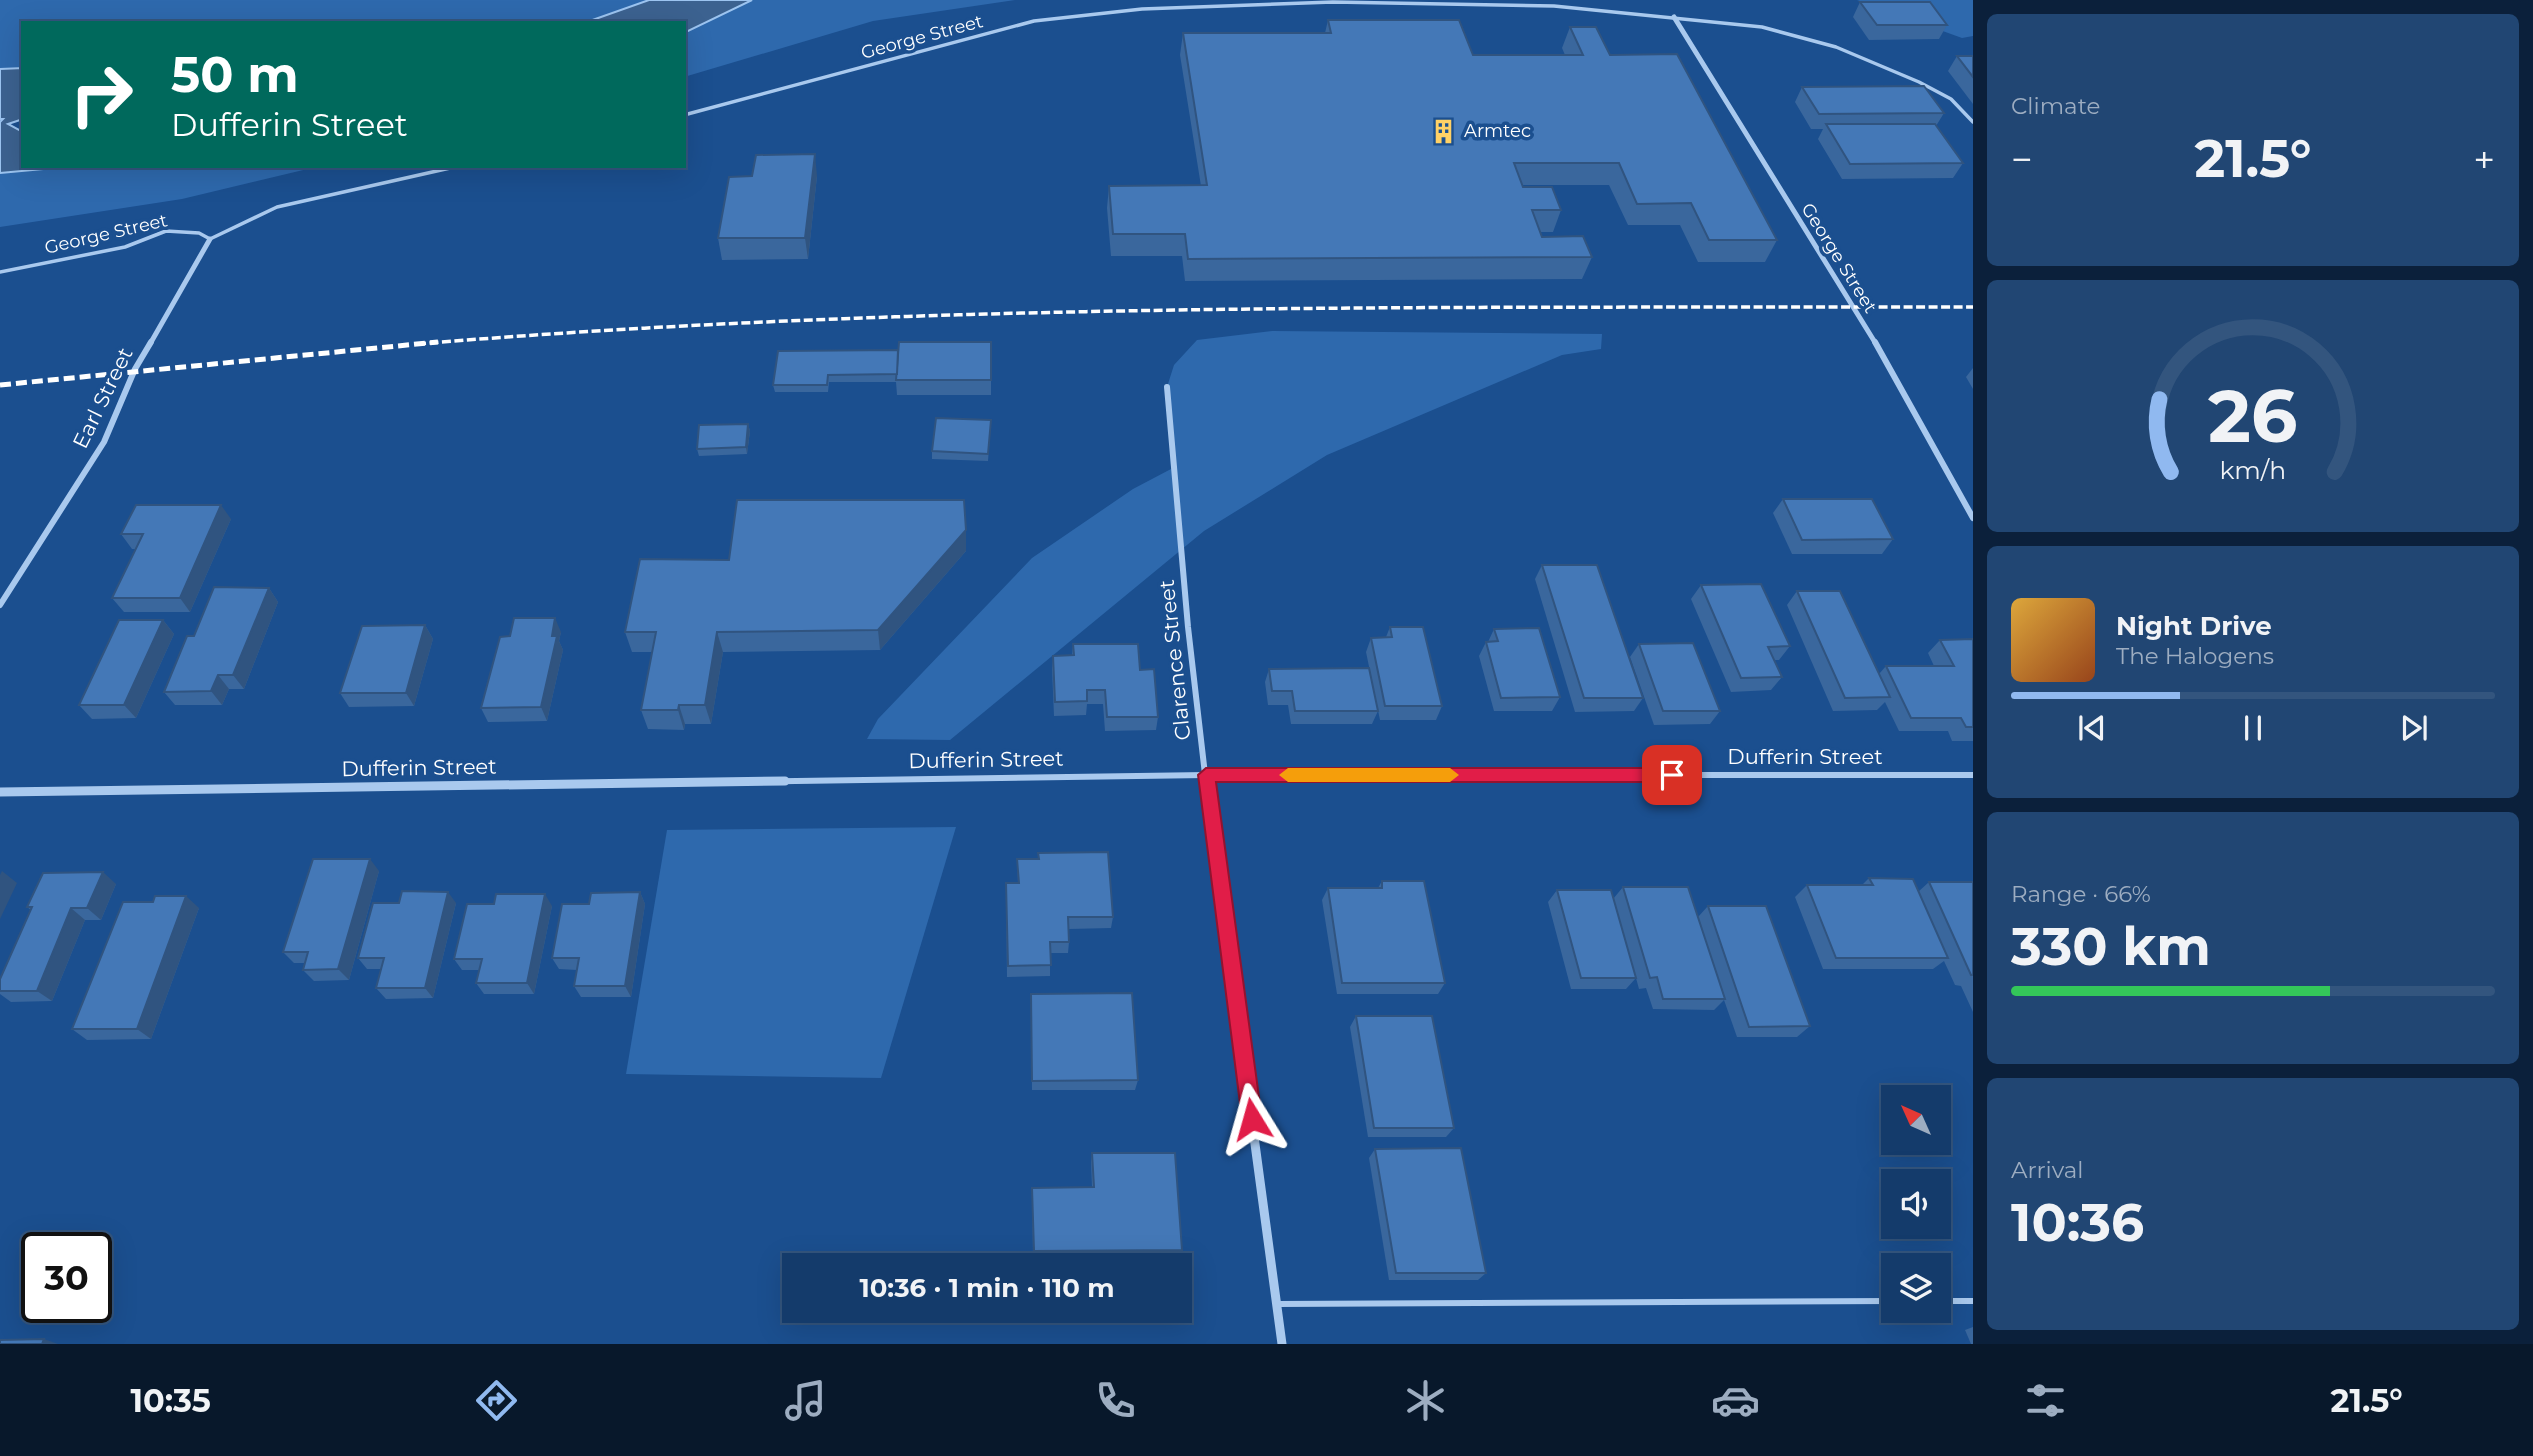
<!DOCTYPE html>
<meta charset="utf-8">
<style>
:root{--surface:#143b6b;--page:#214673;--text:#f1f3f6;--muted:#9dadc1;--line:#33557e;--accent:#90b9f0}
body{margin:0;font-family:Montserrat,sans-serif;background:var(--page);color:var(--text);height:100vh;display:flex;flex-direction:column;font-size:26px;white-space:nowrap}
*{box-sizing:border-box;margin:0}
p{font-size:23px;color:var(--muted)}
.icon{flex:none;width:38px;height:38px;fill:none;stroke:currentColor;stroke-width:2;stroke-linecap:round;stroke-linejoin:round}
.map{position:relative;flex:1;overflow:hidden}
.drawer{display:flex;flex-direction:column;gap:14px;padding:14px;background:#0b203b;width:560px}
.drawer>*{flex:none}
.top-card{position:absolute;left:21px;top:21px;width:665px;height:147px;border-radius:0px;box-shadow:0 7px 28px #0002,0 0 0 2px var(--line);background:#00695c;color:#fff;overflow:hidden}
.needle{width:46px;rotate:315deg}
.fabs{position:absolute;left:1881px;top:1085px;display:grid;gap:14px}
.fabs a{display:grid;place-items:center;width:70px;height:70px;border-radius:0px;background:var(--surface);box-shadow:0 7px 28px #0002,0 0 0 2px var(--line);font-size:35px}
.speed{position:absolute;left:21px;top:1232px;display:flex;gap:14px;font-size:35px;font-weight:700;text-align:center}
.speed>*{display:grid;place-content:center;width:91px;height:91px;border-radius:50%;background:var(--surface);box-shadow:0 7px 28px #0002,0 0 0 2px var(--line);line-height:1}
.speed .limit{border:4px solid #111;border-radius:10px;background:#fff;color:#111}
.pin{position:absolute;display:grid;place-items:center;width:60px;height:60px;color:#fff;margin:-30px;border-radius:14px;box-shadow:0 4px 10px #0006}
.me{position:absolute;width:77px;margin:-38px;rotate:352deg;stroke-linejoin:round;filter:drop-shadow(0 0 5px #0008)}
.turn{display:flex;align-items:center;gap:24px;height:147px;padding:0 35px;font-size:32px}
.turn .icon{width:91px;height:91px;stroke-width:2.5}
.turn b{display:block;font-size:49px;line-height:60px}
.big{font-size:52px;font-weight:700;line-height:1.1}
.drawer .widget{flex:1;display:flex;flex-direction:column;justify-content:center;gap:10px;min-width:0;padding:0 24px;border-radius:10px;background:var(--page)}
.drawer .dial{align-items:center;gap:0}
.dial svg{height:182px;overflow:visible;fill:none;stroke:var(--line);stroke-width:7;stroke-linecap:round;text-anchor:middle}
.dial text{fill:var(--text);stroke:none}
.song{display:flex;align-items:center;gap:21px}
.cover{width:84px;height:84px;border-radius:10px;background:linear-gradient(135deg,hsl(40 70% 55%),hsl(20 70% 35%))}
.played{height:7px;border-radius:4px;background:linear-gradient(90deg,var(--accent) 35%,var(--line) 35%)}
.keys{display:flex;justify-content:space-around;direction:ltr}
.heat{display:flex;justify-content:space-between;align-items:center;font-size:38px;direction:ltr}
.charge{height:10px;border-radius:5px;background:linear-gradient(90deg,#34c759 66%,var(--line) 0)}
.trip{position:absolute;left:782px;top:1253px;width:410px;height:70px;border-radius:0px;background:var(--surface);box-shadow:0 7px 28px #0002,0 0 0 2px var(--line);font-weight:700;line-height:70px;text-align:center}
.dock{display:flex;height:112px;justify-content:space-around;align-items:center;background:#08182b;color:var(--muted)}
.dock .icon{width:49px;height:49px}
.dock .active{color:var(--accent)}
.dock b{font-size:32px;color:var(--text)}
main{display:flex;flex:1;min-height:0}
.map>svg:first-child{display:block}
.green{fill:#2e69ad}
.water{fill:#3c6290;stroke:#9cc4f0;stroke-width:2}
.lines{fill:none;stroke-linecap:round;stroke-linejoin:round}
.lane-far1{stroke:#a9c9ee;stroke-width:3.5}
.lane{stroke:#a9c9ee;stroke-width:6}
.street-far2{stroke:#a9c9ee;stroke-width:5}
.street-far1{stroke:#a9c9ee;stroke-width:6}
.street{stroke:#a9c9ee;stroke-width:9}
.rail-far1{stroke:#fff;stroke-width:3.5;stroke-dasharray:9 3.5;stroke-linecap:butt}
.rail{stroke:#fff;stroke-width:5;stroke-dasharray:11 5;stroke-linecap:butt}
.wall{fill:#3a679d}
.shaded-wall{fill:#305480}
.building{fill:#4478b7;stroke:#305480;stroke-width:2}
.route{fill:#e11d48;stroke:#92132f;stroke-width:2}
.slow{fill:#f59e0b}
.labels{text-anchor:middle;stroke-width:7;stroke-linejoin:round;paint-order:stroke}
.far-street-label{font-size:18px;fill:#fff;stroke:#1b4f8f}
.far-poi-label{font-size:18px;fill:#fff;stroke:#1b4f8f;text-anchor:start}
.street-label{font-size:21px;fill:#fff;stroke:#1b4f8f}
</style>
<main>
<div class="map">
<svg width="1973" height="1344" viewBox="0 0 1973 1344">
<rect width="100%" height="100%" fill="#1b4f8f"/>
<g class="green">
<path d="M0 0H649L584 23H23V68L0 69Z"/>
<path d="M752 0H1015L873 21 684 77V33Z"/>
<path d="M1634 0H1973V36L1962 38 1857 0Z"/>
<path d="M76 166H320L182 199 0 227V173Z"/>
<path d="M1272 331 1602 334 1601 349 1562 355 1327 455 1204 531 950 740 867 739 878 719 1032 558 1133 489 1171 469 1167 387 1174 365 1197 340Z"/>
<path d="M956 827 881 1078 626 1074 667 830Z"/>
</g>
<g class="water">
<path d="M649 0H752L684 33V23H584Z"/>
<path d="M23 68V119L8 124 23 132V166H76L0 173V122L3 119H0V69Z"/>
</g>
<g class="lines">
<g class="lane-far1">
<path d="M684 115 1034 21 1142 9 1333 2 1554 6 1762 27 1836 47 1919 82 1951 99 1973 122"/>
<path d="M0 272 125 247 166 231 199 233 210 239 277 207 459 166"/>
</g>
<g class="lane">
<path d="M1939 1301H1973"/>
<path d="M1277 1304 1894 1301"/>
</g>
<g class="street-far2">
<path d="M1674 17 1876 344"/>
<path d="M150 344 210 239"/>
</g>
<g class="street-far1">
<path d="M1875 342 1973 518"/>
<path d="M1167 387 1188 627 1206 783"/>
<path d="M0 605 104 442 135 369 151 342"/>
<path d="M661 783 1206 775H1973"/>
</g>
<g class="street">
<path d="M1206 781 1282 1344"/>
<path d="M0 792 785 781"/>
</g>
<path class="rail-far1" d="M417 344C935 301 1454 308 1973 307"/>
<path class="rail" d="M0 385 438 342"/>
</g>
<g class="wall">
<path d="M1860 2 1947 25 1939 39 1869 40 1853 17Z"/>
<path d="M1328 20 1473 55H1565L1562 48 1570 27 1610 55 1777 240 1765 262H1698L1680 225H1628L1609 185H1522L1523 187 1561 210 1553 232H1540L1542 237 1592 257 1582 279 1185 281 1182 256H1111L1107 208 1109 186H1201L1180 55 1183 33H1325Z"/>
<path d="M1957 56H1973V104L1948 71Z"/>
<path d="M1802 87 1944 113 1936 126 1963 163 1953 178 1842 179 1818 139 1823 129H1811L1795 102Z"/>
<path d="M817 176 808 259 722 260 718 238Z"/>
<path d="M991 342V395H897L896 382H829L828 392H775L773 385 898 349Z"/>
<path d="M1973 368V389L1966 377Z"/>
<path d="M991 420 988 461 932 459V451Z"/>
<path d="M748 424 750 431 747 454 699 456 697 449Z"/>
<path d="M1783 499 1893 539 1882 554H1792L1773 513Z"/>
<path d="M231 519 190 612H124L112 598 136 549H132L121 534Z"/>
<path d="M966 551 880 650 723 652 711 724H685L684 730 648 729 641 710 652 652H632L625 632 729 560Z"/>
<path d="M1542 565 1643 698 1634 711 1575 712 1535 579Z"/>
<path d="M1701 585 1790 646 1779 660H1774L1782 677 1771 690 1731 692 1691 599Z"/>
<path d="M269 588 278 602 244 689H229L222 705H175L164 692 194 636Z"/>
<path d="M1797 591 1879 674 1886 666H1934L1928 653 1940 640 1973 639V741H1952L1948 731H1899L1885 702 1877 710 1833 711 1787 605Z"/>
<path d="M163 620 174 634 136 718 92 719 79 705Z"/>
<path d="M425 625 433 639 414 706 349 707 340 693Z"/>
<path d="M1390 627 1442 706 1436 720H1380L1366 652 1371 638 1386 637Z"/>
<path d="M1494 629 1560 697 1552 711H1494L1479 656 1486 642H1488Z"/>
<path d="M561 632 559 641 563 650 547 721 488 722 481 708Z"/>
<path d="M1073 644 1140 670 1158 717 1156 730 1105 731 1103 704H1087L1086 715 1054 716 1052 669 1053 656 1072 655Z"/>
<path d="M1639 644 1720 711 1710 724 1654 725 1630 657Z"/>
<path d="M1269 669 1378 711 1372 724H1291L1288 705H1268L1265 682Z"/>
<path d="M1038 853 1113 917 1111 928 1069 929V942L1068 953H1050V976L1007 977 1006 895 1018 883 1017 859H1038Z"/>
<path d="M379 871 349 980 314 981 303 970 305 963H294L283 952Z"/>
<path d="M1869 878 1918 892 1929 882H1973V1012L1961 986 1955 985 1944 961 1933 969H1823L1795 897 1807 885H1862Z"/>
<path d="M1382 881 1445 983 1438 994H1337L1322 900 1328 888H1378Z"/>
<path d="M116 884 101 920H85L52 1001 11 1002 0 994V979L31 910 27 907Z"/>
<path d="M1623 887 1698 917 1708 906 1810 1026 1797 1037H1737L1724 1000 1714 1010 1653 1009 1646 988 1639 989 1636 978 1626 989H1571L1548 902 1557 890 1613 899Z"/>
<path d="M640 892 645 904 631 997H581L574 986 577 970 559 969 552 958 589 904Z"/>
<path d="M456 903 433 998 386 999 376 988 381 969H367L358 958Z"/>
<path d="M494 904 552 906 534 994H484L476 983 479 970H462L454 959Z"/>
<path d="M199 908 151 1039 87 1040 72 1029Z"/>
<path d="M1031 994 1138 1080 1135 1090H1032Z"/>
<path d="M1356 1016 1454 1128 1446 1137H1368L1350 1027Z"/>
<path d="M1375 1149 1486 1273 1478 1280H1389L1369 1158Z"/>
<path d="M1092 1153 1182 1250 1179 1258H1033L1032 1188 1092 1187 1091 1162Z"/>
<path d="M1973 1327V1344H1971L1965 1330Z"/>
</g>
<g class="shaded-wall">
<path d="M815 154 817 176 808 259 805 238Z"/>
<path d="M748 424 750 431 747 454 746 447Z"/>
<path d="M221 505 231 519 190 612 180 598Z"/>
<path d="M966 530V551L880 650 878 630Z"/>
<path d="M269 588 278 602 244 689 233 675Z"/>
<path d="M555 618 561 632 559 641 563 650 547 721 541 707Z"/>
<path d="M163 620 174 634 136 718 124 705Z"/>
<path d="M425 625 433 639 414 706 406 693Z"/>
<path d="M717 632 723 652 711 724 705 705Z"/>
<path d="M218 675 229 689 222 705 211 691Z"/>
<path d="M679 705 685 724 684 730 678 710Z"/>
<path d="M370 859 379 871 349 980 338 969Z"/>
<path d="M2 871 17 883 0 919V875Z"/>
<path d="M103 872 116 884 101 920 87 908Z"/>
<path d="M448 892 456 903 433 998 425 988Z"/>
<path d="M640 892 645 904 631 997 625 986Z"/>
<path d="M545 894 552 906 534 994 527 983Z"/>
<path d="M186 896 199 908 151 1039 137 1029Z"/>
<path d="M71 908 85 920 52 1001 37 991Z"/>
<path d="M44 1339 58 1344H42Z"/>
</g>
<g class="building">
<path d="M1860 2H1930L1947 25H1877Z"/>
<path d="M1328 20H1459L1473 55H1583L1570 27H1596L1610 55 1677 54 1777 240H1709L1691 203 1637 204 1619 163H1514L1523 187H1552L1561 210H1532L1542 237 1583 236 1592 257 1188 259 1185 234H1113L1109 186 1207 185 1183 33H1331Z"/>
<path d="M1957 56H1973V77Z"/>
<path d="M1924 86 1944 113 1819 114 1802 87Z"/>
<path d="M1826 124H1935L1963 163 1850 164Z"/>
<path d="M815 154 805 238H718L729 177 752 176 756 155Z"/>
<path d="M899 342H991V380H896Z"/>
<path d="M898 350 897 374 828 375 827 385H773L778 351Z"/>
<path d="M936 418 991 420 988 454 932 451Z"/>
<path d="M748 424 746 447 697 449 699 425Z"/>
<path d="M1783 499H1872L1893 539 1802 540Z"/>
<path d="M737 500H964L966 530 878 630 717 632 705 705H679L678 710H641L656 632H625L640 559 729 560Z"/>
<path d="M136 505H221L180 598H112L143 534H121Z"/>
<path d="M1542 565H1597L1643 698H1584Z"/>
<path d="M1761 584 1790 646 1768 647 1782 677 1741 678 1701 585Z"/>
<path d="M214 587 269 588 233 675H218L211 691 164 692 187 636H194Z"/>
<path d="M1797 591H1840L1890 697 1845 698Z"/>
<path d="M514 618H555L552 636H557L541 707 481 708 500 637 510 636Z"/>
<path d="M119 620H163L124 705H79Z"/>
<path d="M425 625 406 693H340L362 626Z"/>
<path d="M1390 627H1423L1442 706H1385L1371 638 1392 637Z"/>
<path d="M1539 628 1560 697 1501 698 1486 642 1498 641 1494 629Z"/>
<path d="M1973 639V727H1966L1961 718H1911L1886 666H1954L1940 640Z"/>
<path d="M1693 643 1720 711H1663L1639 644Z"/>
<path d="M1073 644H1138L1140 670 1154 669 1158 717H1107L1105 690H1087V701L1055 702 1053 656 1074 655Z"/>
<path d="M1369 668 1378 711H1295L1292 691H1272L1269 669Z"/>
<path d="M1108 852 1113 917H1068L1069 942H1050L1051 965 1008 966 1006 883H1019L1017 859H1039L1038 853Z"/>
<path d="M313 859H370L338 969 303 970 308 952H283Z"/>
<path d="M103 872 87 908H71L37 991H0V979L32 907H27L43 873Z"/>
<path d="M1869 878 1913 879 1948 958H1836L1807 885H1873Z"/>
<path d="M1382 881H1424L1445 983H1342L1328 888H1382Z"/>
<path d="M1929 882H1973V975H1971Z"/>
<path d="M1623 887H1688L1725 999H1663L1657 977 1650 978Z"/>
<path d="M1557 890H1611L1636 978H1581Z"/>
<path d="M402 891 448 892 425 988H376L384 958H358L373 903H399Z"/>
<path d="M640 892 625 986H574L579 958H552L562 904H589L591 893Z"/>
<path d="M496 894H545L527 983H476L482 959H454L467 904H494Z"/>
<path d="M155 896H186L137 1029H72L123 902H153Z"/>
<path d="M1708 906H1766L1810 1026 1749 1027Z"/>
<path d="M1132 993 1138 1080 1032 1081 1031 994Z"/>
<path d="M1356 1016H1432L1454 1128H1374Z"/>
<path d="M1461 1148 1486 1273H1396L1375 1149Z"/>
<path d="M1092 1153H1175L1182 1250 1034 1251 1032 1188 1094 1187Z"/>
<path d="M44 1339 42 1344H0V1340Z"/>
</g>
<path class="route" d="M1206 768H1672L1680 775 1672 782H1216L1262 1119 1259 1126 1252 1129 1245 1126 1242 1119 1198 775Z"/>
<path class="slow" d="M1288 768H1450L1459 775 1450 782H1288L1279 775Z"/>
<defs>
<symbol id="building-bare" viewBox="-9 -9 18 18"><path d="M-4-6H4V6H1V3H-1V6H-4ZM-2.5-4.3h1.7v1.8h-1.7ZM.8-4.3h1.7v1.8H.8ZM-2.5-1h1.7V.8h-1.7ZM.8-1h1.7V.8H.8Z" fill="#ffd166" stroke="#1b4f8f" stroke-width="2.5" paint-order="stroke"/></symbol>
</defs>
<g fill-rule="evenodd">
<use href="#building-bare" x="1426" y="114" width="35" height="35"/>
</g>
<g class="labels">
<g class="far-street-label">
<text transform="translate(922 37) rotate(-15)" y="6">George Street</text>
<text transform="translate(106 234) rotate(-13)" y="6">George Street</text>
<text transform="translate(1839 258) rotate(58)" y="6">George Street</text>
</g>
<g class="far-poi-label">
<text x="1464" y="137">Armtec</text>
</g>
<g class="street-label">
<text transform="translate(103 398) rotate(-64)" y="7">Earl Street</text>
<text transform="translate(1175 660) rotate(-96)" y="7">Clarence Street</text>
<text x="1805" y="764">Dufferin Street</text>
<text transform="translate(986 760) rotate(-1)" y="7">Dufferin Street</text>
<text transform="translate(419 768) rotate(-1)" y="7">Dufferin Street</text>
</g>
</g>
</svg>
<div class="fabs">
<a><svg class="needle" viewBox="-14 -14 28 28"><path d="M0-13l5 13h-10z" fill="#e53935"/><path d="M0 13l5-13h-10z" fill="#9dadc1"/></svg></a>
<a><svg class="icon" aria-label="sound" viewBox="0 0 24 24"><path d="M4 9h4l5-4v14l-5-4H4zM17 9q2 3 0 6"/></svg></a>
<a><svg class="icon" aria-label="layers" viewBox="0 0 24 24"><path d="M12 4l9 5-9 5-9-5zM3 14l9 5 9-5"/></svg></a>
</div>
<div class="speed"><div class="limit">30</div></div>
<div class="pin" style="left:1672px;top:775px;background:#d93025"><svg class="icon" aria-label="arrive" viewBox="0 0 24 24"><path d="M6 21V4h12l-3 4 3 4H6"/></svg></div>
<svg class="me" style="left:1252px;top:1119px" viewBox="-20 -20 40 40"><path d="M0-17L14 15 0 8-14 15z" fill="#e11d48" stroke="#fff" stroke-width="4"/></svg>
<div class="trip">10:36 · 1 min · 110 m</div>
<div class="top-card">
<div class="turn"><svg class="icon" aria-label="right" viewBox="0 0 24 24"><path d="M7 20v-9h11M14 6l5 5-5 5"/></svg><div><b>50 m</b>Dufferin Street</div></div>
</div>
</div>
<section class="drawer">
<div class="widget"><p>Climate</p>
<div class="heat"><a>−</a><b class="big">21.5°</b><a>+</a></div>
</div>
<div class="widget dial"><svg viewBox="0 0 100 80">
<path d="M14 69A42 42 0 1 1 86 69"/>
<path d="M14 69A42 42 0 0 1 9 37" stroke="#90b9f0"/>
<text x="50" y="56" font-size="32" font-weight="700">26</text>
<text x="50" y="72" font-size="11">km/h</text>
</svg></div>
<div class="widget">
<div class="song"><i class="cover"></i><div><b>Night Drive</b><p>The Halogens</p></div></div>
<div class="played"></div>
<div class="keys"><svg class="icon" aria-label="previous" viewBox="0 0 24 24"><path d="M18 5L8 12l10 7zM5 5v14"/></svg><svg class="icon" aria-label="pause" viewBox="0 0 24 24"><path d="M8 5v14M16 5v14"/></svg><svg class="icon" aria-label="next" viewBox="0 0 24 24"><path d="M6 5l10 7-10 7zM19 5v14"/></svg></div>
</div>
<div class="widget"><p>Range · 66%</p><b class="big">330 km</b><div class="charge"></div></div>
<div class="widget"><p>Arrival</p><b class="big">10:36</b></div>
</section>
</main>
<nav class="dock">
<b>10:35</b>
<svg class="icon active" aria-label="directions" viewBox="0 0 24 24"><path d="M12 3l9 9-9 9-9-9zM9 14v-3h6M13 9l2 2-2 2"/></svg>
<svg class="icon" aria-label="music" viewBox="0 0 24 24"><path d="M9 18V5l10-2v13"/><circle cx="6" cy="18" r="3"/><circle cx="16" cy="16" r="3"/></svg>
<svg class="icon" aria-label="phone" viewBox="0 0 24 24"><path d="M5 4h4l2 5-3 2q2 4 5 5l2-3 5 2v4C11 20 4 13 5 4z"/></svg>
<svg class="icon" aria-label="climate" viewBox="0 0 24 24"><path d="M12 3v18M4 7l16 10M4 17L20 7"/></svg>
<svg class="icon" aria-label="car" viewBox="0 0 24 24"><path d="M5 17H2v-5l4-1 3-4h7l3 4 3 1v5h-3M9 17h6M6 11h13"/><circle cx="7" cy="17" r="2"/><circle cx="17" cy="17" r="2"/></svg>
<svg class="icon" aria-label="filters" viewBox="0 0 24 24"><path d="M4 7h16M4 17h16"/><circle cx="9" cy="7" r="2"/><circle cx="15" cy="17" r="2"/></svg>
<b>21.5°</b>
</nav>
